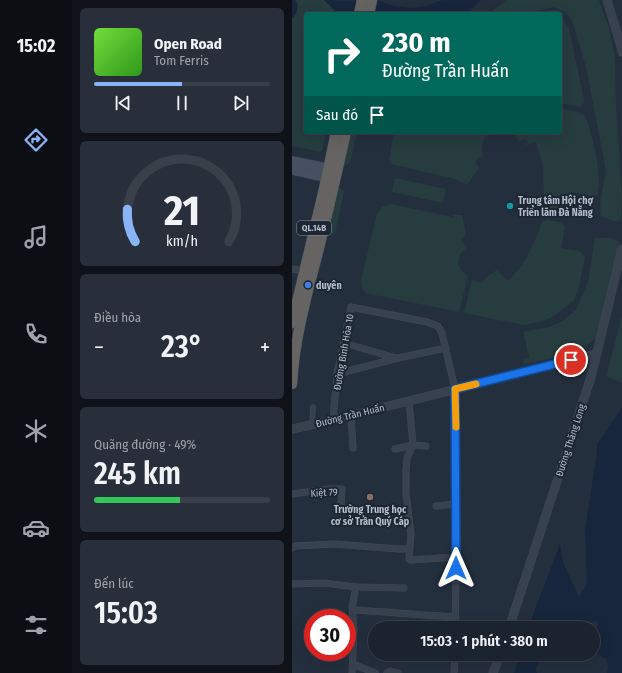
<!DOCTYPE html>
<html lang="vi">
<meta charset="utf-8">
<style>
:root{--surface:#1b232e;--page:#282f3a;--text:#f1f3f6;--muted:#a0a4aa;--line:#39404a;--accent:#8ab4f8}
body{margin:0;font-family:"Fira Sans Condensed",sans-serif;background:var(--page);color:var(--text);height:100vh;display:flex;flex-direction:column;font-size:15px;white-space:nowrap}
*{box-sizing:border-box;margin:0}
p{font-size:13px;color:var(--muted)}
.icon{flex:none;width:22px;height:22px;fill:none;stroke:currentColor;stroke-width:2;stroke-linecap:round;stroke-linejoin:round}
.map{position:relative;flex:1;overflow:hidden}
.sheet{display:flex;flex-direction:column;gap:8px;padding:8px;background:#0f1319;width:220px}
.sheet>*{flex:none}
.guide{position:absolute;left:12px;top:12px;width:258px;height:122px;border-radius:4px;box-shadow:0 4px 16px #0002,0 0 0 1px var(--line);background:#00695c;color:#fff;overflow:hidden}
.speed{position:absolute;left:12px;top:609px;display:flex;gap:8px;font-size:20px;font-weight:700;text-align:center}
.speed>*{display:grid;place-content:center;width:52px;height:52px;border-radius:50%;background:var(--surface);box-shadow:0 4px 16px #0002,0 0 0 1px var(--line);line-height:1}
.speed .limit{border:6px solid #d22;background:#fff;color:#111}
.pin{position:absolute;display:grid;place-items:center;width:34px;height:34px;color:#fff;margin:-17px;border:2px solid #fff;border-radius:50%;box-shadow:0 1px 4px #0007}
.me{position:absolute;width:44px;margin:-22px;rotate:0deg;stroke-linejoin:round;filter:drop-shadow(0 0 3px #0008)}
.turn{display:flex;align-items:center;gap:14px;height:84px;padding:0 12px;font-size:18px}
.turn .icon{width:52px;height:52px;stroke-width:2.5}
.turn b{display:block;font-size:28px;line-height:34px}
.then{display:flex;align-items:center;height:38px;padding:0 12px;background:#0003;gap:8px;font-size:15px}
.big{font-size:30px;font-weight:600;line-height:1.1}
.sheet .card{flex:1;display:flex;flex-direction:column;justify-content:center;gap:6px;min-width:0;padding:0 14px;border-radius:6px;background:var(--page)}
.sheet .dial{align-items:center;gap:0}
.dial svg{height:104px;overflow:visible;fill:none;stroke:var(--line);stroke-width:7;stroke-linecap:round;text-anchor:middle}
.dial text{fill:var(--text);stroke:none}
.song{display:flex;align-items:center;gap:12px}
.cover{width:48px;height:48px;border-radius:6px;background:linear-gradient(135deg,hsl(100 70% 55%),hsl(110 70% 35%))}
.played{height:4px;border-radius:2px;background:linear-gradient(90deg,var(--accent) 50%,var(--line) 50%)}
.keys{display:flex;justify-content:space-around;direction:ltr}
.heat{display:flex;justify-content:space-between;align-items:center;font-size:22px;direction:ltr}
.charge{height:6px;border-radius:3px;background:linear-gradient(90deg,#34c759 49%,var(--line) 0)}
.trip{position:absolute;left:76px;top:621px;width:232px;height:40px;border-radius:20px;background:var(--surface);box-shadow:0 4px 16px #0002,0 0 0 1px var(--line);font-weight:600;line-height:40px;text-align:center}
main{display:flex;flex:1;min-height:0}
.menu{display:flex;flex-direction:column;width:72px;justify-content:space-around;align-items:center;background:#0b0e12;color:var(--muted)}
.menu .icon{width:28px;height:28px}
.menu .selected{color:var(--accent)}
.menu b{font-size:18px;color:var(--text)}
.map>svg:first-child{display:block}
.green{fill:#263c3f}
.water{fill:#17263c}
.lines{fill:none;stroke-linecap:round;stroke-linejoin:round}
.pedestrian-casing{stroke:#414a57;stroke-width:5.5}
.minor-casing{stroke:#414a57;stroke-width:7}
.tertiary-casing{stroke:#414a57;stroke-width:9}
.secondary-casing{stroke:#414a57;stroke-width:10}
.trunk-casing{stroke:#434c59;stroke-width:11}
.pedestrian{stroke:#38414e;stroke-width:4.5}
.minor{stroke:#38414e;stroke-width:6}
.tertiary{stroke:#38414e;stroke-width:8}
.secondary{stroke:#465061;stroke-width:9}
.trunk{stroke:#656462;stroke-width:10}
.route-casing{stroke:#114b97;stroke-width:10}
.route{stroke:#1a73e8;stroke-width:7}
.slow{stroke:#f59e0b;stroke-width:7}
.culture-dot{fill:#0f9aa8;stroke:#1d2633;stroke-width:1.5}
.shop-dot{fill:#3f7fe0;stroke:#1d2633;stroke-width:1.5}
.education-dot{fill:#8d6e63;stroke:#1d2633;stroke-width:1.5}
.labels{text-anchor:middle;stroke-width:4;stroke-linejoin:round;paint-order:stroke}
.shield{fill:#1d2633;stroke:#878f9c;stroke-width:1}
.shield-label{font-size:9px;font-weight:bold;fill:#b4bcc9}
.poi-label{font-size:10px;font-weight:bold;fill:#b4bcc9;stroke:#1d2633;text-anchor:start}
.street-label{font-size:10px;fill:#b4bcc9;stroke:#1d2633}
</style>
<main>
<nav class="menu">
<b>15:02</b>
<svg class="icon selected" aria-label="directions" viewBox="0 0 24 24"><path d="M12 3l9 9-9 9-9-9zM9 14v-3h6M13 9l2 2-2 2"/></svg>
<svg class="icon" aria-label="music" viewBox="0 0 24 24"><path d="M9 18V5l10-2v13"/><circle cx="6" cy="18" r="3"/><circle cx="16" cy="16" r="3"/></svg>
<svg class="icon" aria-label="phone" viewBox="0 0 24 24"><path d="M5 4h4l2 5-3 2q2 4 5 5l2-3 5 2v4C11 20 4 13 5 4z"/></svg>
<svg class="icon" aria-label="climate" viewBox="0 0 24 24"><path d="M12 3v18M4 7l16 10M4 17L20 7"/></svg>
<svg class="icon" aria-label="car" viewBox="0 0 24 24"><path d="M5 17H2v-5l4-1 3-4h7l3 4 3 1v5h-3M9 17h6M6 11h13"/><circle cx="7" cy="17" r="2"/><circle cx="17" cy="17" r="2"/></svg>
<svg class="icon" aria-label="filters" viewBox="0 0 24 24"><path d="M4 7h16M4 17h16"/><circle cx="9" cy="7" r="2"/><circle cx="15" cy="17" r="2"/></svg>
</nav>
<section class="sheet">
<div class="card">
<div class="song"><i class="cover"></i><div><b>Open Road</b><p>Tom Ferris</p></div></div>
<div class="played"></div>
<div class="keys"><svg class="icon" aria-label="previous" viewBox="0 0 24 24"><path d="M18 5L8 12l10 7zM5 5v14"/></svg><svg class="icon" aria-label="pause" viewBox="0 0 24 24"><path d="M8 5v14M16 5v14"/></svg><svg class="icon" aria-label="next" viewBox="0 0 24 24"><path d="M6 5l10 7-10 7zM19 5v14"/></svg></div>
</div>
<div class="card dial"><svg viewBox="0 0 100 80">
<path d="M14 69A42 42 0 1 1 86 69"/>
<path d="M14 69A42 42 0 0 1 8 44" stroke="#8ab4f8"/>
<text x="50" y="56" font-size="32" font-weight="700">21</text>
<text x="50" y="72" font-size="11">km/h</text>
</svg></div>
<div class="card"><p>Điều hòa</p>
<div class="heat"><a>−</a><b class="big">23°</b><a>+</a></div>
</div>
<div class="card"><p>Quãng đường · 49%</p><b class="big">245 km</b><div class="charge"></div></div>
<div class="card"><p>Đến lúc</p><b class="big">15:03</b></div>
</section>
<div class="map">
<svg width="330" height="673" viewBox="0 0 330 673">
<rect width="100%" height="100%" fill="#242f3e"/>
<g class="green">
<path d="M0 0H62L59 14H14V132H34L30 152 0 146Z"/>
<path d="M215 0H307L317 28 323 57 324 106 330 196 329 220 325 222 309 217C306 205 312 184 314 171L294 67 280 20 273 12 262 7 243 11 239 14H196Z"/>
<path d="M268 17 272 20 277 29 292 99V103L287 107 268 103Z"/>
<path d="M268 108 286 112 293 116C300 131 313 184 304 197L279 192 275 212 271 216 255 213 252 210 251 165 244 142H242L230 147 236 143 234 139 227 141 221 132H268Z"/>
<path d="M57 132H65L58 163 50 167Z"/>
<path d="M102 132H197L192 139 189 149 191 155 183 162 187 168 175 185 163 179 99 164 97 160Z"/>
<path d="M103 178 154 189 151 203 100 192Z"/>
<path d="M46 186 52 191 43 233 35 237Z"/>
<path d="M98 204 161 217 162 215H170L174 234 169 240 174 248C163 258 164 268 176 276L167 312 78 294 74 293 70 288 69 280 85 214 90 207Z"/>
<path d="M255 220 268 222 273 226 269 248 287 251 293 256 286 291 281 301 263 315 252 321 232 325 172 313 180 279 188 283 191 282 193 278 205 270 216 281C230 267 238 253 245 235 248 229 248 222 255 220Z"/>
<path d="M303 238C312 238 322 236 328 243L305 337C286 356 258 358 232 364L231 359 237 357 231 332 257 327 270 321 284 310 296 282Z"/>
<path d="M330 315V383L314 376Z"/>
</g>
<g class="water">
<path d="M0 0H3C8 7 5 13 0 19Z"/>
<path d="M32 0 88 1 101 6 119 8 134 6 151 0H189L175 14H46Z"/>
<path d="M330 408V673H315L316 667 315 659 306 655 301 644V630L306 626 305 621 265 624 258 628H236L268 544 271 562 287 597 295 584 293 530 305 452V444Z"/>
<path d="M228 654H250L244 669 245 673H222Z"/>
</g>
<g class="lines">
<defs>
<path id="pedestrian" d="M20 425 21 407"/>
<g id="minor">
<path d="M0 269 13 271"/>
<path d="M52 343 104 358"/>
<path d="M45 374 106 358 154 348"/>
<path d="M117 401 121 445 134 446"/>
<path d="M59 415 61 448"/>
<path d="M41 420 45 374 59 307 135 322 146 326 150 333 163 389 164 578 163 628"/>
<path d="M121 445 115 458 114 470V493L119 534 117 559 119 560 164 557"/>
<path d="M103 449 121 445"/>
<path d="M0 494 37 489H50L49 505"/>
<path d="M144 506 164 504"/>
<path d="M0 548 3 546 42 544 107 549H117"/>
<path d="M0 584 32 583 64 587 60 607 62 629 60 673"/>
<path d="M64 587 112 588"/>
<path d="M61 610C96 612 129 615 164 617"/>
<path d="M61 664 83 673"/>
<path d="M95 673 99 671 106 673"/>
<path d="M162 673 163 654"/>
</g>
<g id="tertiary">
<path d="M315 0 329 46 330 52"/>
<path d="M0 429 41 420 304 354"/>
<path d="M217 628 299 377 330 249"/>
<path d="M201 673 208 654"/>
</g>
<g id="secondary">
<path d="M0 161 44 170"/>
<path d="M0 170 42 179"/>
</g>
<g id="trunk">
<path d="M67 14 70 0"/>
<path d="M77 14 80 0"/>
<path d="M0 323 32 189 44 132"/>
<path d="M0 384C2 340 15 294 26 252 36 212 45 172 54 132"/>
</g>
</defs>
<use href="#pedestrian" class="pedestrian-casing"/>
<use href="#minor" class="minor-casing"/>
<use href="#tertiary" class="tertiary-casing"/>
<use href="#secondary" class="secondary-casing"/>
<use href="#trunk" class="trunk-casing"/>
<use href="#pedestrian" class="pedestrian"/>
<use href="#minor" class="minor"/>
<use href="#tertiary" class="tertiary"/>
<use href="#secondary" class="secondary"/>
<use href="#trunk" class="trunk"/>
</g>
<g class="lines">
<defs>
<path id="route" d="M164 568 163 389 279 360"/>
</defs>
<use href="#route" class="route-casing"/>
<use href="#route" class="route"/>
<path class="slow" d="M164 427 163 389 184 384"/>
</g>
<circle class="culture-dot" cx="218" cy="206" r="4"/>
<circle class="shop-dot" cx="16" cy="285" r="4"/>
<circle class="education-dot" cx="78" cy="497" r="4"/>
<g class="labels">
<rect class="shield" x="5" y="221" width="34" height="14" rx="3"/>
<g class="shield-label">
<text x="22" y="231">QL.14B</text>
</g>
<g class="poi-label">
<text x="226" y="204">Trung tâm Hội chợ<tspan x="226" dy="12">Triển lãm Đà Nẵng</tspan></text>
<text x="24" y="289">duyên</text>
<text x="78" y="513" text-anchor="middle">Trường Trung học<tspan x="78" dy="12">cơ sở Trần Quý Cáp</tspan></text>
</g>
<g class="street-label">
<text transform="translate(51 352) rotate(-80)" y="4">Đường Bình Hòa 10</text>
<text transform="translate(58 415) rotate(-14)" y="4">Đường Trần Huấn</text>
<text transform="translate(278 440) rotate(-72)" y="4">Đường Thăng Long</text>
<text transform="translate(32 492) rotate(-3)" y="4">Kiệt 79</text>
</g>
</g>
</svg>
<div class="speed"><div class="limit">30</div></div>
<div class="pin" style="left:279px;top:360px;background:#d93025"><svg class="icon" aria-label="arrive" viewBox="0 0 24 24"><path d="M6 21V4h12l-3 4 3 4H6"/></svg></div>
<svg class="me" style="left:164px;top:568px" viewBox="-20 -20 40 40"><path d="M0-17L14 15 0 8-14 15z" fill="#1a73e8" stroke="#fff" stroke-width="4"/></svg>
<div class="trip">15:03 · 1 phút · 380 m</div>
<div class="guide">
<div class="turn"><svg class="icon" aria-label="right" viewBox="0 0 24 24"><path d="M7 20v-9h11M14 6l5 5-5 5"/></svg><div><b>230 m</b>Đường Trần Huấn</div></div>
<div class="then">Sau đó<svg class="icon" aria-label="arrive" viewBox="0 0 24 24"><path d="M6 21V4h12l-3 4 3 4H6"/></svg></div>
</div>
</div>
</main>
